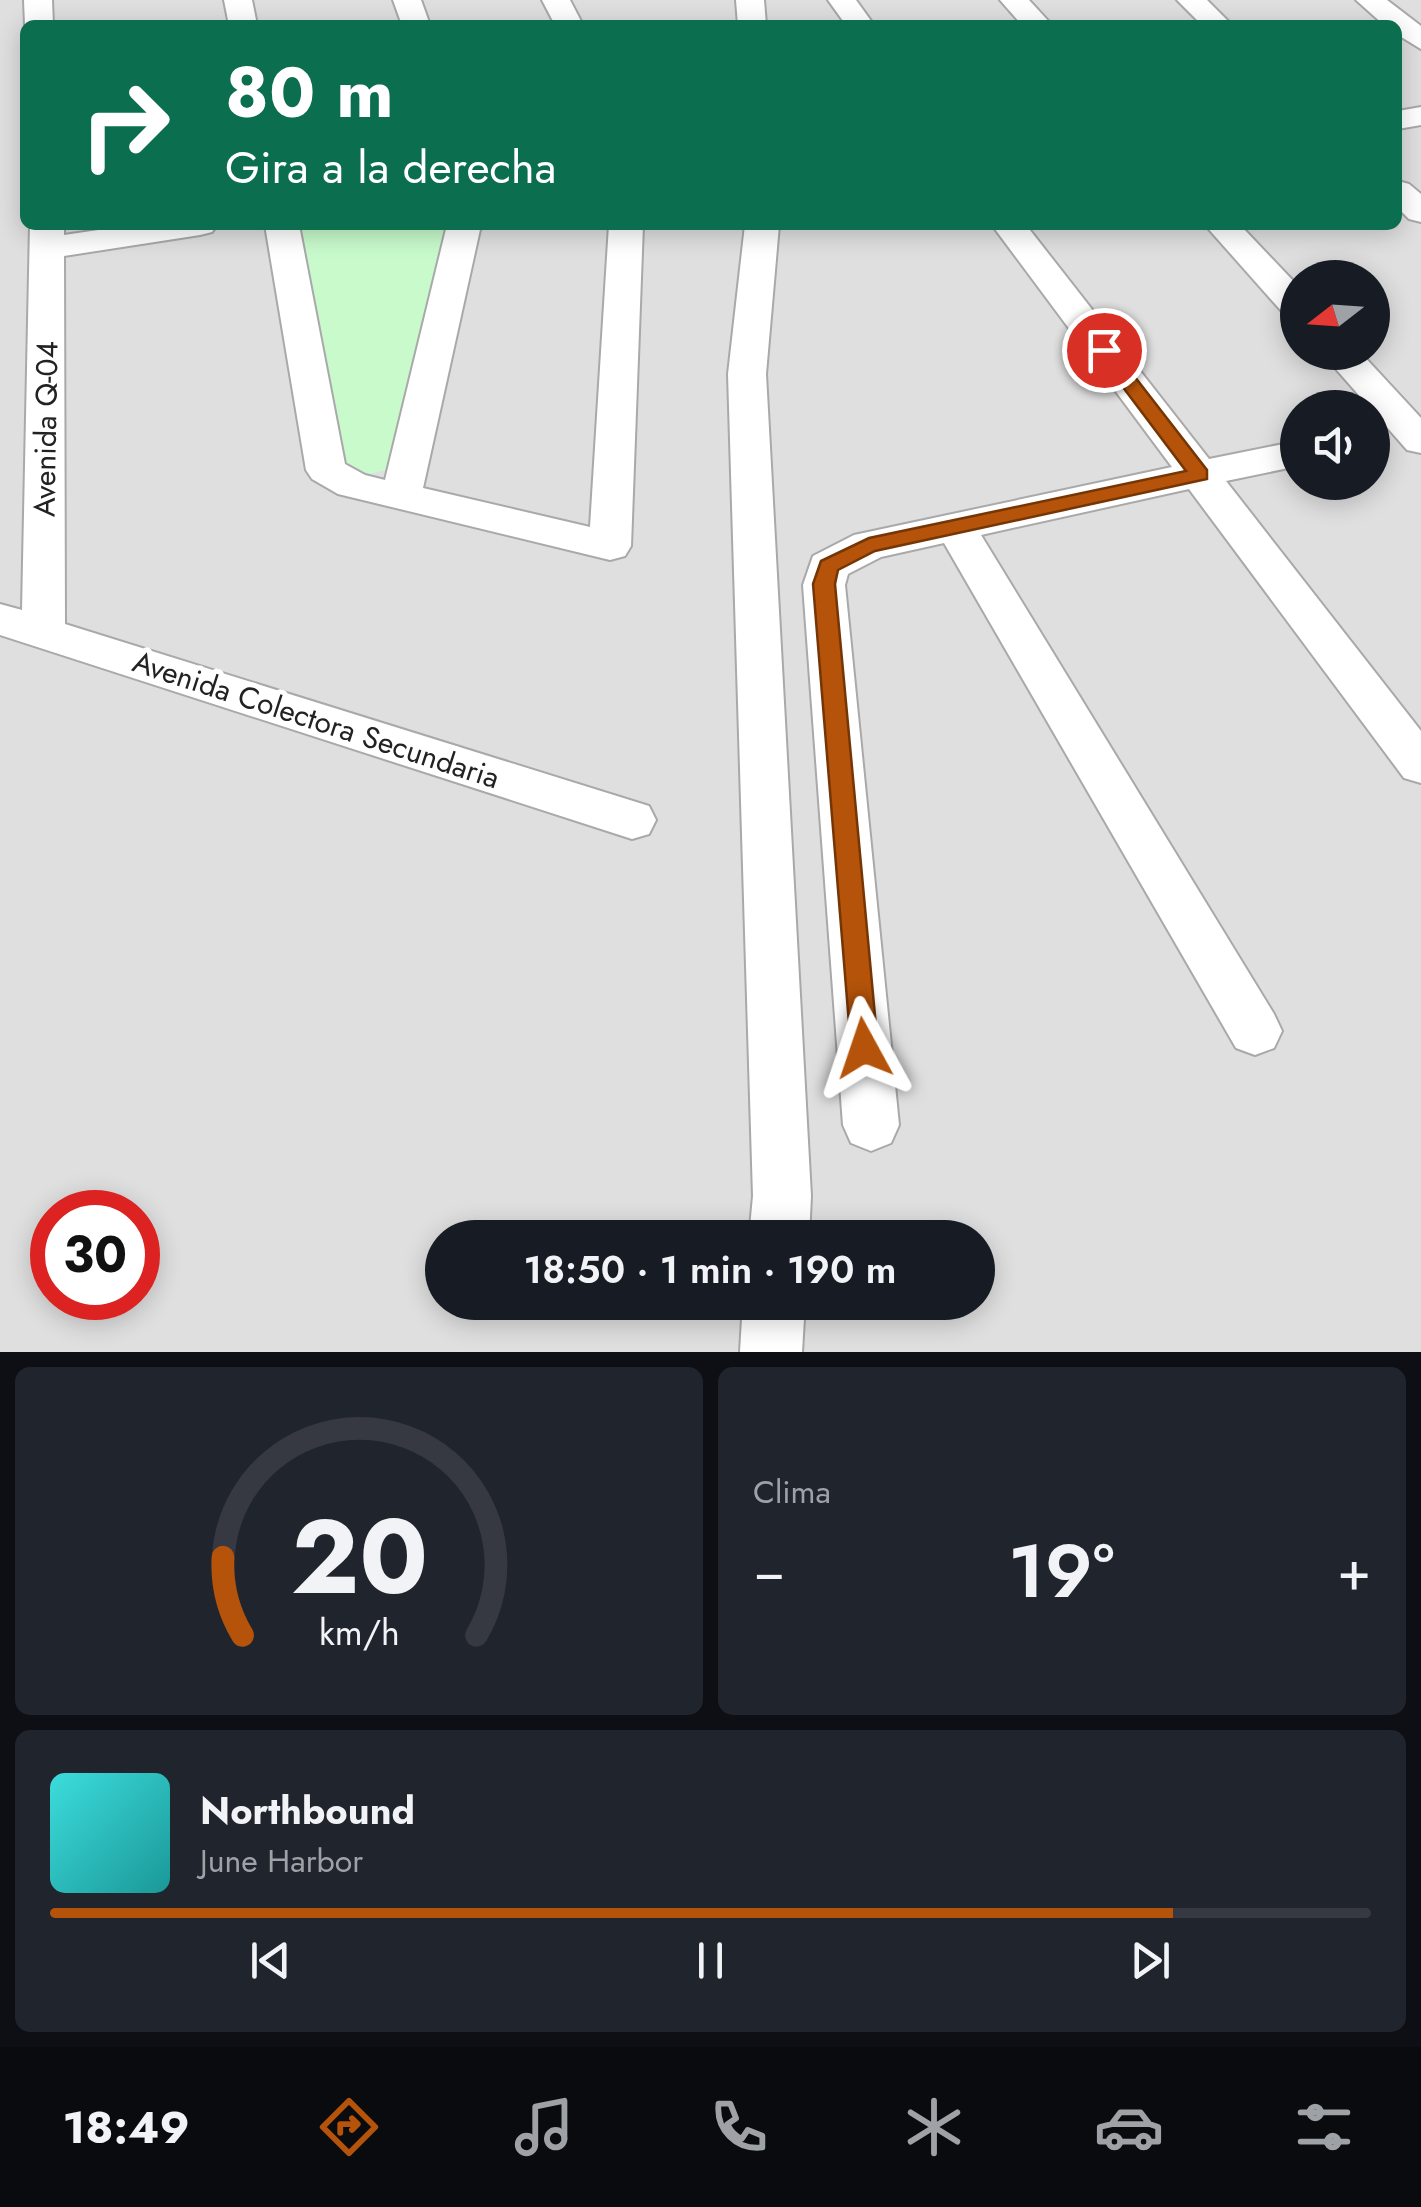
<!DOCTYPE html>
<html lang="es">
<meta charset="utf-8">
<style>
:root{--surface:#171b24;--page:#20242c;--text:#f1f3f6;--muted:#9ea1a6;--line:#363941;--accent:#b45309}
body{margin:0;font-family:Jost,sans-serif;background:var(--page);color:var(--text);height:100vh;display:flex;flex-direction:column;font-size:38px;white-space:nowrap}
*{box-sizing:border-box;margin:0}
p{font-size:32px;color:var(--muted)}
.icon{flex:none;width:55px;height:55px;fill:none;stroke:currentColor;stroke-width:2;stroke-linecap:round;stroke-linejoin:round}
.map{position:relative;height:1352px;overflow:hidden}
.sheet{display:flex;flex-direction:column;gap:15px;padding:15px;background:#0d0f14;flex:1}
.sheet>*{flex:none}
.banner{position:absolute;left:20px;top:20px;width:1382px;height:210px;border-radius:15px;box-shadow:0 5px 25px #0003;background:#0b6e4f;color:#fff;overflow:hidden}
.needle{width:65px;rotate:253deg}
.controls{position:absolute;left:1280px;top:260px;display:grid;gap:20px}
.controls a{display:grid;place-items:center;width:110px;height:110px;border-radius:50%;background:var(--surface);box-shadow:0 5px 25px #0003;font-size:50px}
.speed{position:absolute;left:30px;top:1190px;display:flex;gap:20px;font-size:50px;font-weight:700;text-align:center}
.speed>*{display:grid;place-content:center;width:130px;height:130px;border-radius:50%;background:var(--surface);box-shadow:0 5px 25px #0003;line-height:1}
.speed .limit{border:15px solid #d22;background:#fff;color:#111}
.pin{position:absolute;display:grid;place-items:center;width:85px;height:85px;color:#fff;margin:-42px;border:5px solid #fff;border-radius:50%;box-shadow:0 2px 10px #0007}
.me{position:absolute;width:110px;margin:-55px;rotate:355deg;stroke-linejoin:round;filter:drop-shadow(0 0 8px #0008)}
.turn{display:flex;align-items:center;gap:35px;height:210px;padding:0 40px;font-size:45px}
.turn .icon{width:130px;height:130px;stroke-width:2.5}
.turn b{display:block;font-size:70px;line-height:85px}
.big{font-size:75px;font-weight:600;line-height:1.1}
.sheet .tile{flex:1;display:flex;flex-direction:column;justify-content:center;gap:15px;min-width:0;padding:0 35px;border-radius:15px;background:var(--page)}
.sheet .dial{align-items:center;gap:0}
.dial svg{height:260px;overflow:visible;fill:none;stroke:var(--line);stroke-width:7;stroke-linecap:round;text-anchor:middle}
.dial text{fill:var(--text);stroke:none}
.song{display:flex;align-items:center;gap:30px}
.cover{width:120px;height:120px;border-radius:15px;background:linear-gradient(135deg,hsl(180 70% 55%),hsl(180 70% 35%))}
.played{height:10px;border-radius:5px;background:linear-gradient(90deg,var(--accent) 85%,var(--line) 85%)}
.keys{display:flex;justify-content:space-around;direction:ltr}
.heat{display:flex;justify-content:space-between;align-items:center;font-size:55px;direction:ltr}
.sheet .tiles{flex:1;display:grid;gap:15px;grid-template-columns:1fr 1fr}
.tile:last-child{grid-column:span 2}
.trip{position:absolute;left:425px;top:1220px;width:570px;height:100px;border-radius:50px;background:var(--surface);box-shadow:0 5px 25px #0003;font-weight:600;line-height:100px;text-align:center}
.tab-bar{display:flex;height:160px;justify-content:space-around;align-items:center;background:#090b0e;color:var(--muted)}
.tab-bar .icon{width:70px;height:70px}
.tab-bar .active{color:var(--accent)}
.tab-bar b{font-size:45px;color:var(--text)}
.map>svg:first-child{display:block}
.residential{fill:#e0dfdf;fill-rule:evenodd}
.park{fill:#c8facc}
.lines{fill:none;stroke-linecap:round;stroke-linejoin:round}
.street-casing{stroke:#a9a9a9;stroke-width:4}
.street{fill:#fff;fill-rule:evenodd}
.route{fill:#b45309;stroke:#753606;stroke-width:2.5}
.labels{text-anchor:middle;stroke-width:10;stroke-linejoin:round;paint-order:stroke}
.street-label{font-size:30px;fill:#222;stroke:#fff}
</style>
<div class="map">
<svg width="1421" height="1352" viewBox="0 0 1421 1352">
<rect width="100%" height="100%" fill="#f2efe9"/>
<path class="residential" d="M0 0H1421V1352H0ZM25 25H1398V225H25ZM1298 278H1372V352H1298ZM1298 408H1372V482H1298ZM52 1212H138V1298H52ZM442 1238H978V1302H442Z"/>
<path class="park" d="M293 225H446L390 469 369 474 341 464Z"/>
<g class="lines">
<defs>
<g id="street">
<path d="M24 0H52L53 25H25Z"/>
<path d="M224 0H252L257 25H229Z"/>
<path d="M393 0H421L430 25H402Z"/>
<path d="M542 0H570L583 25H555Z"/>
<path d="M736 0H764L766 25H738Z"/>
<path d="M828 0H856L874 25H846Z"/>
<path d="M1000 0H1029L1052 25H1022Z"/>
<path d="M1177 0H1207L1232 25H1202Z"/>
<path d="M1356 0H1387L1421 26V49L1398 35V25H1384Z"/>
<path d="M1421 107V125L1398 129V111Z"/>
<path d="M1398 181 1409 184 1421 194V222L1409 219 1398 208Z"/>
<path d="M30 225H64V235L133 225H217L212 232 200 235 64 256 65 624 649 806 656 820 649 834 632 839 0 635V604L22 610Z"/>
<path d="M265 225H299L345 464 365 475 385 480 447 225H481L423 488 590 527 609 225H643L631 546 625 556 610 560 338 494 312 479 306 470Z"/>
<path d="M745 225H779L766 374 811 1196 809 1238H749L753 1196 728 374Z"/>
<path d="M992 225H1026L1209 459 1298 441V466L1226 481 1421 731V783L1404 778 1189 489 981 535 1274 1014 1282 1031 1274 1048 1255 1055 1236 1048 944 543 881 557 848 574 845 585 899 1125 891 1143 871 1151 851 1143 843 1125 803 585 813 556 854 535 1172 467Z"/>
<path d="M1205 225H1240L1298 286V318L1285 315Z"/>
<path d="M1321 352H1360L1421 418V453L1407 450Z"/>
<path d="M743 1302H805L802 1352H740Z"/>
</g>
</defs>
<use href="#street" class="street-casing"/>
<use href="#street" class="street"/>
</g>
<path class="route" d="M1104 344 1111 346 1207 470V479L875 551 838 570 835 584 878 1048 874 1056 864 1060 855 1056 851 1048 813 584 821 561 869 538 1186 471 1095 350Z"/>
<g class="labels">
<g class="street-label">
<text transform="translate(46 429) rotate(-89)" y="10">Avenida Q-04</text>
<text transform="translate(316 720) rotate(18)" y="10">Avenida Colectora Secundaria</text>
</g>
</g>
</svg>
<div class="controls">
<a><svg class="needle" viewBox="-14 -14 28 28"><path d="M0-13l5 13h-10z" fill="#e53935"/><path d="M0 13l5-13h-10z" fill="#9ea1a6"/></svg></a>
<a><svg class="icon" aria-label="sound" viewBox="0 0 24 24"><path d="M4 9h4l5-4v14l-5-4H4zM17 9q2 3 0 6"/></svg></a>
</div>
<div class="speed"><div class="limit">30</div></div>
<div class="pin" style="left:1104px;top:350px;background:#d93025"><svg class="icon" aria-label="arrive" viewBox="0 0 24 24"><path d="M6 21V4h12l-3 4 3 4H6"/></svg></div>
<svg class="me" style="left:864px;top:1048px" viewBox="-20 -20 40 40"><path d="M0-17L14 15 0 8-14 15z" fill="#b45309" stroke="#fff" stroke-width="4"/></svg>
<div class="trip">18:50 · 1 min · 190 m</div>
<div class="banner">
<div class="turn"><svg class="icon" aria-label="right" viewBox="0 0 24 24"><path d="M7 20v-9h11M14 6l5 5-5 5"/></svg><div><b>80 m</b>Gira a la derecha</div></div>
</div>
</div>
<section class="sheet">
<div class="tiles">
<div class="tile dial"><svg viewBox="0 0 100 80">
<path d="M14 69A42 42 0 1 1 86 69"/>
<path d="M14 69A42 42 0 0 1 8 45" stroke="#b45309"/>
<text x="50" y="56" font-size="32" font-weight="700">20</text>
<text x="50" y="72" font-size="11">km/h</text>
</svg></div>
<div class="tile"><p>Clima</p>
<div class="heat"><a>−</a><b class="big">19°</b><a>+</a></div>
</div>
<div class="tile">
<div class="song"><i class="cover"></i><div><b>Northbound</b><p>June Harbor</p></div></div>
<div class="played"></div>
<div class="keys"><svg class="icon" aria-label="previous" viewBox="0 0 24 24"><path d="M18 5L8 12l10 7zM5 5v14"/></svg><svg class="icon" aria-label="pause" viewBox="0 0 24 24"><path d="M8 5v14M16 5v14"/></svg><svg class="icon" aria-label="next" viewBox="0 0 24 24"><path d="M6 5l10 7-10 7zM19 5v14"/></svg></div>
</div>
</div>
</section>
<nav class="tab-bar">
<b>18:49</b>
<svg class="icon active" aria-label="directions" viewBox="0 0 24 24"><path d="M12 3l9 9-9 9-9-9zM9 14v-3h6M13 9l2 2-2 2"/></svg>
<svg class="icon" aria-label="music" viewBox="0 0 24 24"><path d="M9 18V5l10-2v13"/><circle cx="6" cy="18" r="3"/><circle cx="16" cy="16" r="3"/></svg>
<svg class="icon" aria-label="phone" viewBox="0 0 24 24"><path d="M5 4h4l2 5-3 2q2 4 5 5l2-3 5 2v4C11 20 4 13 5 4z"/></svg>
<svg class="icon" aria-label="climate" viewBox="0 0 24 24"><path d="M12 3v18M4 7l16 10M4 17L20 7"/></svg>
<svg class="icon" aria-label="car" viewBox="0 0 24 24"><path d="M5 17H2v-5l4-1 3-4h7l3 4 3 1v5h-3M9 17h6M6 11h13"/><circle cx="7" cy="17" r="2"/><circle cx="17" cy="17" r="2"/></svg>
<svg class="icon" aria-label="filters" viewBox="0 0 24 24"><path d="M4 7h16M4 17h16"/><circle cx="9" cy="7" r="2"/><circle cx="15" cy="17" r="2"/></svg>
</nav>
